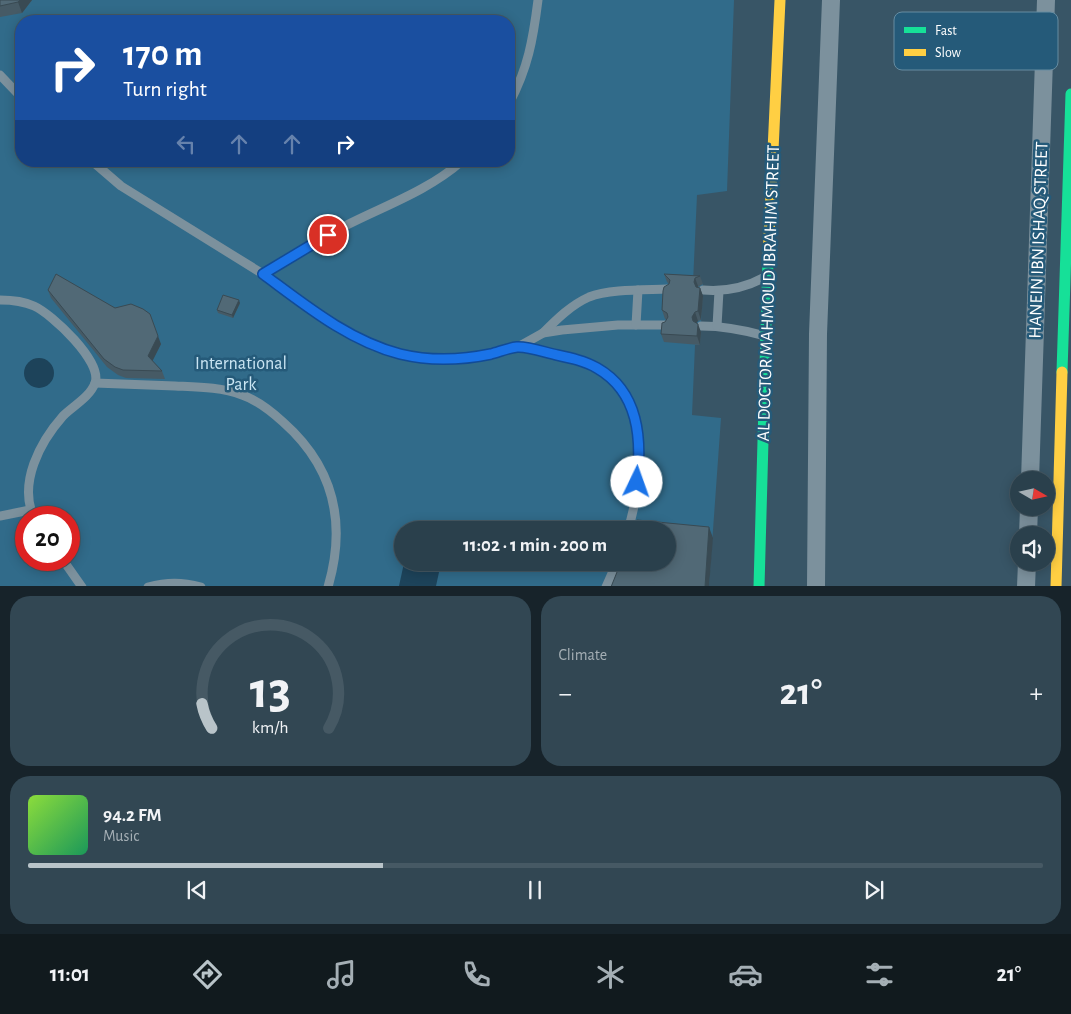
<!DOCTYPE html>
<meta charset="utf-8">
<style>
:root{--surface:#2a404c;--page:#324753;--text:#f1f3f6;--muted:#a5afb5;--line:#465964;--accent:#b9c4c9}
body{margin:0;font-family:"Alegreya Sans",sans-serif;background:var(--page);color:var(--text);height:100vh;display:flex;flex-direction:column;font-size:19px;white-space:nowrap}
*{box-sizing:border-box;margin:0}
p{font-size:16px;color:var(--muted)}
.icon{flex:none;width:28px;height:28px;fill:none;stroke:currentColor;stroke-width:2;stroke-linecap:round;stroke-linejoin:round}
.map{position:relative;height:586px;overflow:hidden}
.panel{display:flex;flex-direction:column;gap:10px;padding:10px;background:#17232a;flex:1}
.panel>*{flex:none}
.guide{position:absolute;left:15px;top:15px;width:500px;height:152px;border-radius:20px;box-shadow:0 2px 12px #0003,0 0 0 1px var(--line);background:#1a4fa0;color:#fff;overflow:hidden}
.needle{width:32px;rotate:99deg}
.fabs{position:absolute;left:1010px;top:471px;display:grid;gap:10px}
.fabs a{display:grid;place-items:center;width:45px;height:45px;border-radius:50%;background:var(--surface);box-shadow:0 2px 12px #0003,0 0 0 1px var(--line);font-size:25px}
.speed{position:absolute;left:15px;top:506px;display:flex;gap:10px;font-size:25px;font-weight:700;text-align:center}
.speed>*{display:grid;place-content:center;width:65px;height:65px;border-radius:50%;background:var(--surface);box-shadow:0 2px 12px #0003,0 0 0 1px var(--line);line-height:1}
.speed .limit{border:8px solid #d22;background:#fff;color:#111}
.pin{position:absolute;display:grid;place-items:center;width:42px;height:42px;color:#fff;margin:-21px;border:2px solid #fff;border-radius:50%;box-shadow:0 1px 5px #0007}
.me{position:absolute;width:55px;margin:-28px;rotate:3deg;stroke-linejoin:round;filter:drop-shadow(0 0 4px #0008)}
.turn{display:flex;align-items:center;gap:18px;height:105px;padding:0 25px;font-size:22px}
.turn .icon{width:65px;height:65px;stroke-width:2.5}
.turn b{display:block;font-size:35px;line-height:42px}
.lanes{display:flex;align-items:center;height:48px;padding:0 25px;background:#0003;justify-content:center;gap:25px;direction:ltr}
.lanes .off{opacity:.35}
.big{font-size:38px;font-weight:700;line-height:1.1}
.panel .tile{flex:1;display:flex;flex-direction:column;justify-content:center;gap:8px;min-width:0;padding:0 18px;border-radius:20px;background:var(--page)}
.panel .dial{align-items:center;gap:0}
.dial svg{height:130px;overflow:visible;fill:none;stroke:var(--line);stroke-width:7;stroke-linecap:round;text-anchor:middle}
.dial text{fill:var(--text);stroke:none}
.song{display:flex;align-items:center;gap:15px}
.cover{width:60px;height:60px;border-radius:8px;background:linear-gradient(135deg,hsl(90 70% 55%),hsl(150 70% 35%))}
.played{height:5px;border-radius:2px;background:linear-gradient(90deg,var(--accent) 35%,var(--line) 35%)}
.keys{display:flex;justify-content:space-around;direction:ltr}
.heat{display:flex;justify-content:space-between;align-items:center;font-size:28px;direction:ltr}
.panel .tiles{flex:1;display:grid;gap:10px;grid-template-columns:1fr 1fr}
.tile:last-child{grid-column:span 2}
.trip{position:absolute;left:394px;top:521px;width:282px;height:50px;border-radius:25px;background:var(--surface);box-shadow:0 2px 12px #0003,0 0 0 1px var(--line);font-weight:700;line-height:50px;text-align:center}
.dock{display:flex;height:80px;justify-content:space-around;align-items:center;background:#111a1e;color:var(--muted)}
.dock .icon{width:35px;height:35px}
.dock .current{color:var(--accent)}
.dock b{font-size:22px;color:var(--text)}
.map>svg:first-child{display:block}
.green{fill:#316b8a;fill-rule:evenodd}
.water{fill:#1d435a}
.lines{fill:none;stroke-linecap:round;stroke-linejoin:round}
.lane{stroke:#7c919d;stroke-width:9}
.street{stroke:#7c919d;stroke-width:18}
.fast{stroke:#16e098;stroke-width:11}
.slow{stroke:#ffcf43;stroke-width:11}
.wall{fill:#465a65}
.shaded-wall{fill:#394a53}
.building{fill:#516976;stroke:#394a53}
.route-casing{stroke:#114b97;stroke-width:12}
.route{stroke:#1a73e8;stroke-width:9}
.labels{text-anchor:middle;stroke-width:5;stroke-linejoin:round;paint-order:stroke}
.street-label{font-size:18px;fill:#fff;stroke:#255a79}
.park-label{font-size:18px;fill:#cae5f3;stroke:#255a79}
.key{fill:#255a79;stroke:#668ca1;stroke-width:1}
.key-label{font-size:14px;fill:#fff}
</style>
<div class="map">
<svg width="1071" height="587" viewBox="0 0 1071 587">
<rect width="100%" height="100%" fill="#385566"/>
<path class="green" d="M0 0H734L727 191 697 195 693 283 703 284 700 345H695L692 415 721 418 709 586H0ZM21 21H509V161H21ZM26 518H69V560H26ZM402 530H668V562H402Z"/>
<g class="water">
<circle cx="39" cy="373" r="15"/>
<path d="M404 563H441L436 586H399Z"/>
</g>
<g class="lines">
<g class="lane">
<path d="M0 75 21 97"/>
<path d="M509 104C528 68 533 40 538 0"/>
<path d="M92 161 121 186 263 274 324 318 374 346 401 354 430 359 463 358 490 354 518 347 543 333 562 330 618 325H665"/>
<path d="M263 274C290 257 317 240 345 226 384 206 428 191 462 161"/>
<path d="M703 290C726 292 745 288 765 277"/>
<path d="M0 300C11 300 23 301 34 306 52 314 103 362 95 383 90 397 73 406 63 416 40 442 18 483 34 518"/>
<path d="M636 325 638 290"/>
<path d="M701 326C723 326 744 330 765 336"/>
<path d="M717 326 719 291"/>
<path d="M543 333C557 319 571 305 589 297 609 289 645 290 667 289"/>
<path d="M518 347C544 352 573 355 596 367 652 397 643 479 628 530"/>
<path d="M95 383C121 384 148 385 175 386 197 387 221 387 242 395 257 400 271 411 283 422 334 467 347 522 328 587"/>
<path d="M0 516 30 510"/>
<path d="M63 560 82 587"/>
<path d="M148 587C167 582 182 582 201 587"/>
<path d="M606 587 617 562"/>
</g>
<g class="street">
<path d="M1030 480 1046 0"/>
<path d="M1028 535 1029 508"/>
<path d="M816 587 818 334 831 0"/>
<path d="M1026 587 1027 562"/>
</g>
<g class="fast">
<path d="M1062 372 1071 94"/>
<path d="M759 587 768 258"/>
</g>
<g class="slow">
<path d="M768 258 780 0"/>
<path d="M1056 587 1062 372"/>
</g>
</g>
<g class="wall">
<path d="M0 0H32L22 13 0 17Z"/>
<path d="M664 274 700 276 703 284 698 287 700 288 703 296 701 320 698 321 696 323 701 332 700 345 664 342 661 334 667 320 665 319 662 310 669 284 667 282Z"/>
<path d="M48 290 115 308 161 344 152 361 162 371 165 379 126 378 118 375 107 367 51 298Z"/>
<path d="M240 303 233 318 218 313 217 310Z"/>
</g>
<g class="shaded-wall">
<path d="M20 0H32L22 13 18 2Z"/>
<path d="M695 278 698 286 697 290 694 282Z"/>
<path d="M700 288 703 296 701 320 698 311Z"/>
<path d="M239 300 240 303 233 318 232 315Z"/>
<path d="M695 312 698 321 695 325 692 317Z"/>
<path d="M698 324 701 332 700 345 697 336Z"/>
<path d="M158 336 161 344 151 364 148 356Z"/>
<path d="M709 527 713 538 709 587H705Z"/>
</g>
<g class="building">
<path d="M0 0H20L18 2 0 6Z"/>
<path d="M56 274 115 308 131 304 143 309 150 314 158 336 148 356 162 371 123 370 115 367 104 359 48 290Z"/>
<path d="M664 274 700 276 695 278 694 282 696 287 700 288 698 311 695 312 692 317 693 321 698 324 697 336 661 334 662 323 665 322 668 317 667 313 662 310 663 291 664 287 669 284 670 280Z"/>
<path d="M223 295 239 300 232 315 217 310Z"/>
<path d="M637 520 709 527 705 587H611L621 562H668V530H633Z"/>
</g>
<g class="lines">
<defs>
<path id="route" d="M328 235 263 274C305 305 349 341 400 354 429 361 462 360 491 354 499 352 508 348 517 347 527 346 547 353 557 355 571 358 585 361 597 368 639 392 642 439 637 482"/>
</defs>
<use href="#route" class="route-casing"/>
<use href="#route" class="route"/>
</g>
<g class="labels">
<g class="street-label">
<text transform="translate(1038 240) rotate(-88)" y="6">HANEIN IBN ISHAQ STREET</text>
<text transform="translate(768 293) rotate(-88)" y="6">AL DOCTOR MAHMOUD IBRAHIM STREET</text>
</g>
<g class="park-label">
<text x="241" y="369">International<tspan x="241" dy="21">Park</tspan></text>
</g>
</g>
<rect x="894" y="12" width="164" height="58" rx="8" class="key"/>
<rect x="904" y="27" width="22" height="6" fill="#16e098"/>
<rect x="904" y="49" width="22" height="7" fill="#ffcf43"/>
<g class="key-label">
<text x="935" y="35">Fast</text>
<text x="935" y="57">Slow</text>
</g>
</svg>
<div class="fabs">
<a><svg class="needle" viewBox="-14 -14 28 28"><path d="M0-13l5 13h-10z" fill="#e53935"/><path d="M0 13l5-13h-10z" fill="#a5afb5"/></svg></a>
<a><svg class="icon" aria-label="sound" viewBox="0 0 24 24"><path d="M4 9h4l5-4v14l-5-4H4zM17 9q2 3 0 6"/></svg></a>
</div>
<div class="speed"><div class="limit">20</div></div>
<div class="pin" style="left:328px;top:235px;background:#d93025"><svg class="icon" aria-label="arrive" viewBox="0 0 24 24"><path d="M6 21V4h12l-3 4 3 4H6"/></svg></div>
<svg class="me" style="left:637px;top:482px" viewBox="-20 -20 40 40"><circle r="19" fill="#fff"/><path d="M0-13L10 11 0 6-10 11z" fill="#1a73e8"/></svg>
<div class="trip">11:02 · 1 min · 200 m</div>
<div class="guide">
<div class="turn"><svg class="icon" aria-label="right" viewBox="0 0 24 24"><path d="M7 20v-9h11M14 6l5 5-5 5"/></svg><div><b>170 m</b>Turn right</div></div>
<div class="lanes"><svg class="icon off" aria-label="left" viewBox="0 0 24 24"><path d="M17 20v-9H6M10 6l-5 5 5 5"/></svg><svg class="icon off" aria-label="ahead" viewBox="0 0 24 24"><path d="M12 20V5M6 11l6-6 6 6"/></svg><svg class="icon off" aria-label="ahead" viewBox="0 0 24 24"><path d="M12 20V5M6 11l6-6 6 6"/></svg><svg class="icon" aria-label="right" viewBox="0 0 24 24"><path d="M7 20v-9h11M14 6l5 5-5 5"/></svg></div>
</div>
</div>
<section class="panel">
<div class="tiles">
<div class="tile dial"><svg viewBox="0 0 100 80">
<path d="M14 69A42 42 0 1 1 86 69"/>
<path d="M14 69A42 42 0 0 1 8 54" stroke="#b9c4c9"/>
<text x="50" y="56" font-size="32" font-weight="700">13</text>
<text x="50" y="72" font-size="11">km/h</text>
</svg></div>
<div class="tile"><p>Climate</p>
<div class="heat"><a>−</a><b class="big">21°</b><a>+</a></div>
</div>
<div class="tile">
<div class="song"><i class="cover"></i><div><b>94.2 FM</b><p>Music</p></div></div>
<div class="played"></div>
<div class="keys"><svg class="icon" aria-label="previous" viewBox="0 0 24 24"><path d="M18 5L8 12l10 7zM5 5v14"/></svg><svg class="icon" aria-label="pause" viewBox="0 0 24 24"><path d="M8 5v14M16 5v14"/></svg><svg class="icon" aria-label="next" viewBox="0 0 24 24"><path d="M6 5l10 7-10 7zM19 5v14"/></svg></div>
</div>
</div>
</section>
<nav class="dock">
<b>11:01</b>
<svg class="icon current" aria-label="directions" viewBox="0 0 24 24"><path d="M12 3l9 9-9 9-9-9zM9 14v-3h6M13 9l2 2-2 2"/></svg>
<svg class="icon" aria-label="music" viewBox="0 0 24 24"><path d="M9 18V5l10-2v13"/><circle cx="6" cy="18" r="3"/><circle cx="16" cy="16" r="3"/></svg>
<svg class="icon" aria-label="phone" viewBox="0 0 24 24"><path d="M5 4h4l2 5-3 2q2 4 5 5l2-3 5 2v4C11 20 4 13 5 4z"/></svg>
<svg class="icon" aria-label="climate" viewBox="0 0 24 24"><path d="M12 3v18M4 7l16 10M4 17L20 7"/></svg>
<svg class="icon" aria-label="car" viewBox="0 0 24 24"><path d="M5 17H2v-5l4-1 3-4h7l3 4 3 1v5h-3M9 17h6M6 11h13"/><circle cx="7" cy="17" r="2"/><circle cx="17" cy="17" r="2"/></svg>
<svg class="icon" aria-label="filters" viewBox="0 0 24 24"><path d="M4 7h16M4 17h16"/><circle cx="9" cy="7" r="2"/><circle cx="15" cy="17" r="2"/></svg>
<b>21°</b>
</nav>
